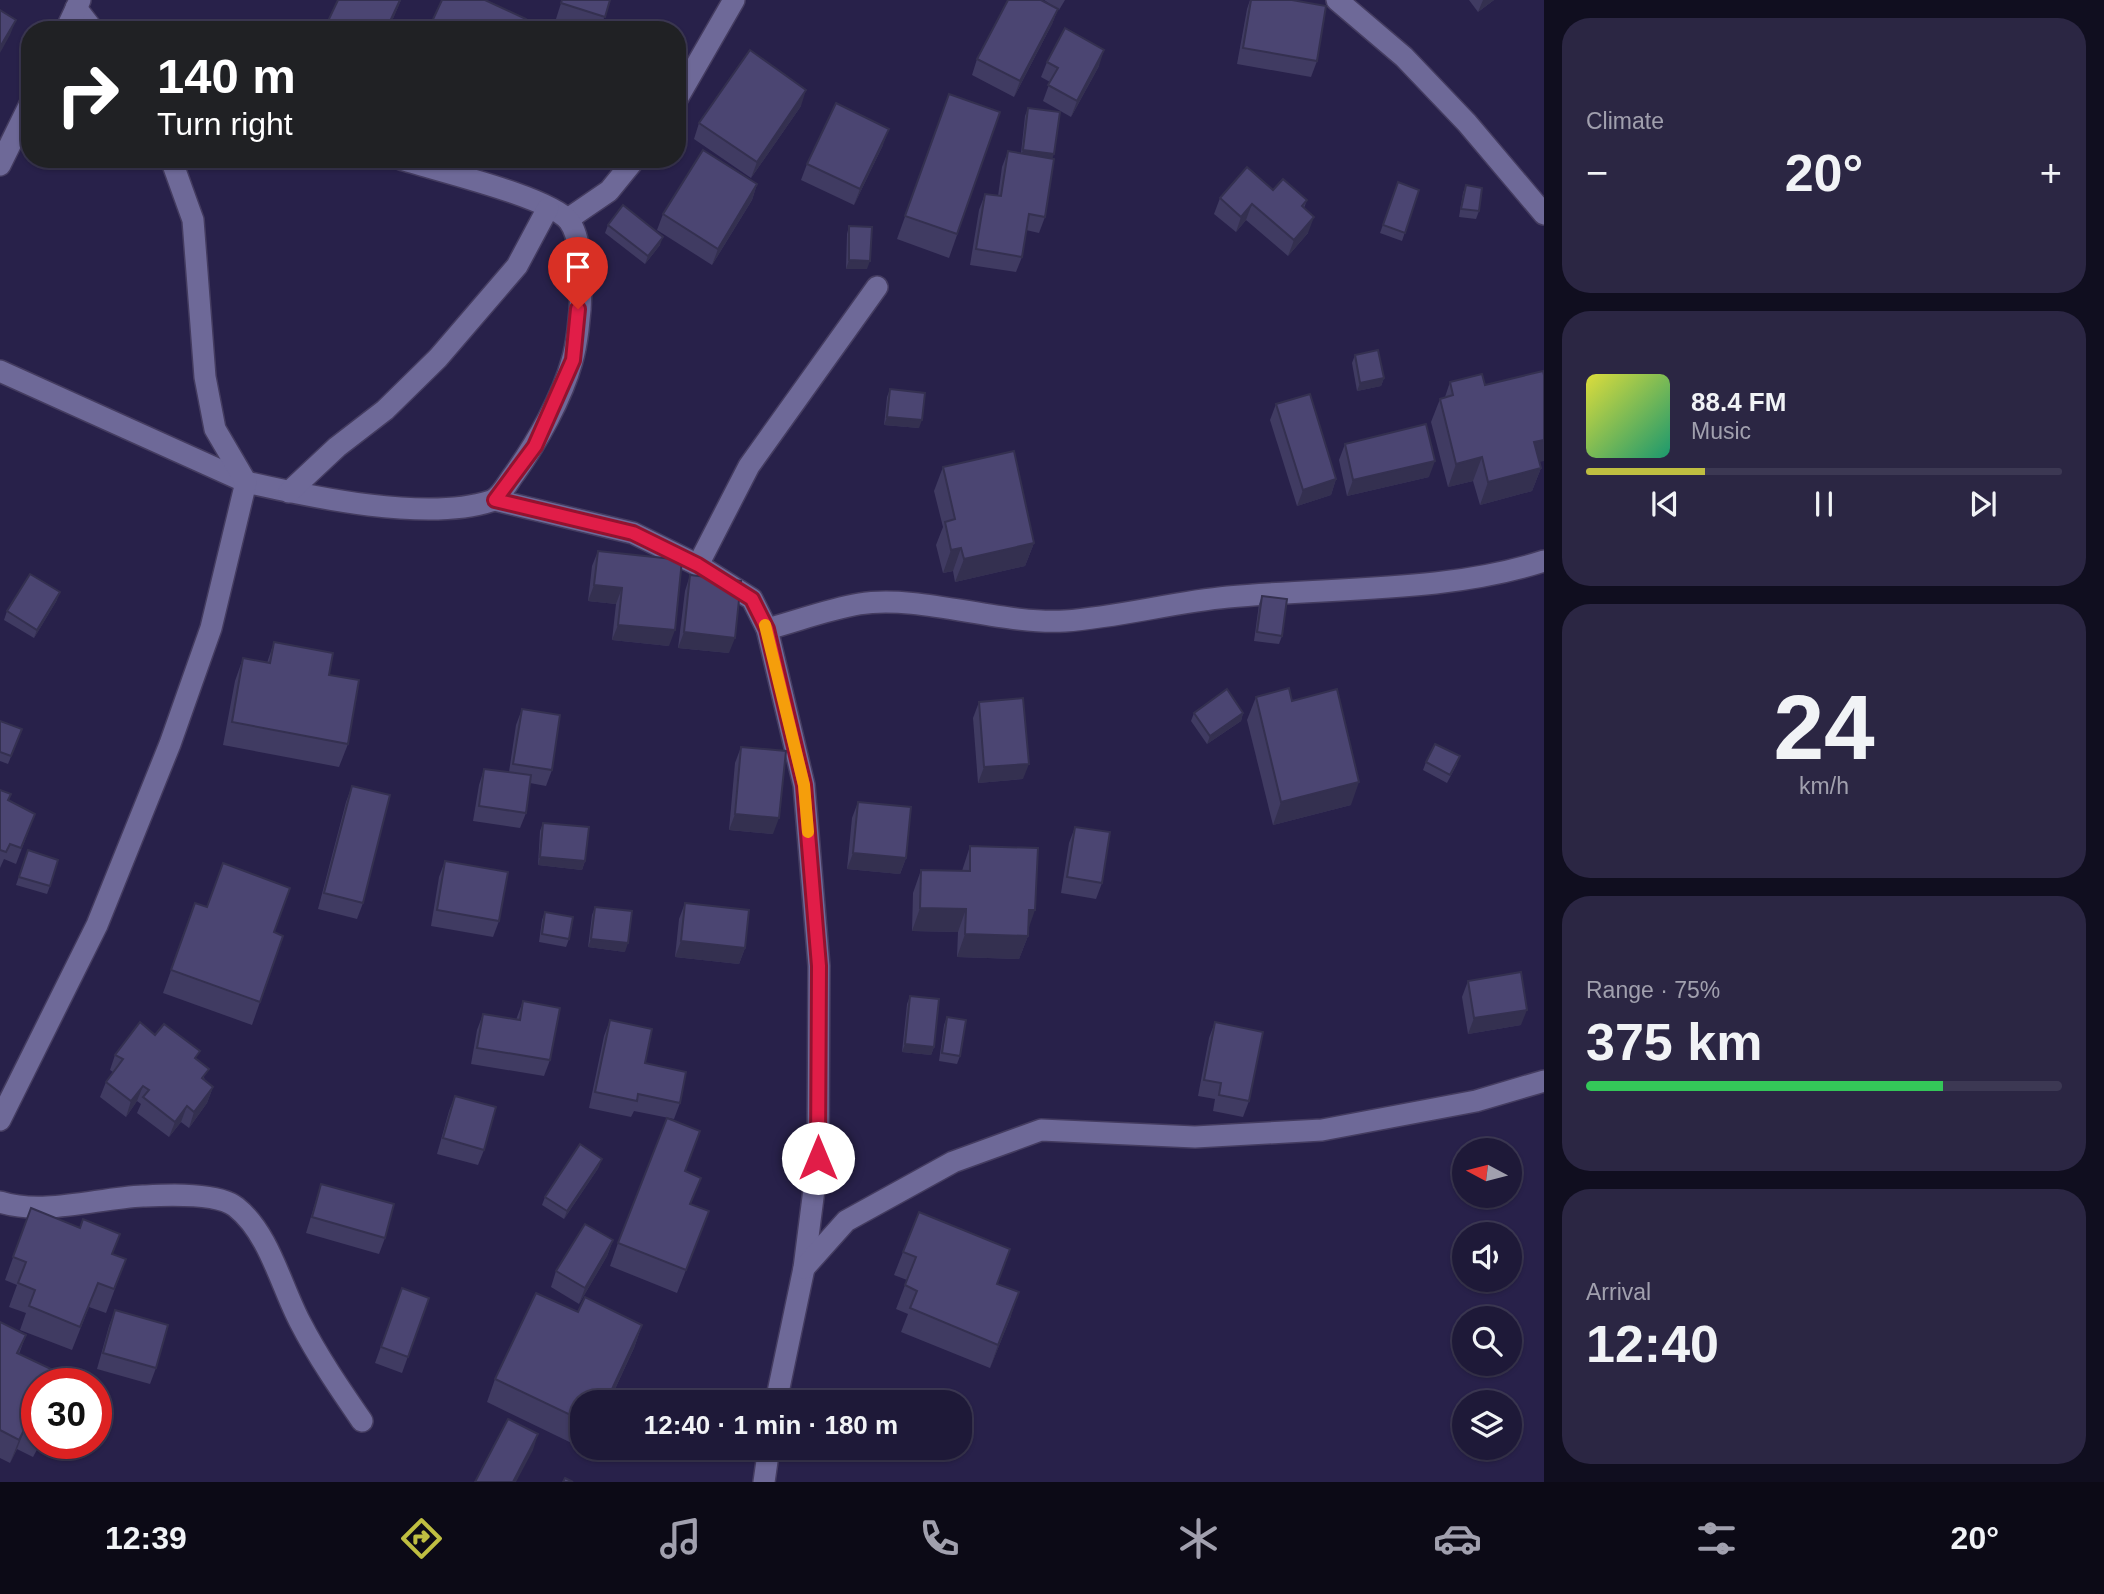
<!DOCTYPE html>
<meta charset="utf-8">
<style>
:root{--surface:#1e1938;--page:#2b2643;--text:#f1f3f6;--muted:#a1a0ae;--line:#3c3853;--accent:#bfbe41}
body{margin:0;font-family:Helvetica,sans-serif;background:var(--page);color:var(--text);height:100vh;display:flex;flex-direction:column;font-size:26px;white-space:nowrap}
*{box-sizing:border-box;margin:0}
p{font-size:23px;color:var(--muted)}
.icon{flex:none;width:38px;height:38px;fill:none;stroke:currentColor;stroke-width:2;stroke-linecap:round;stroke-linejoin:round}
.map{position:relative;flex:1;overflow:hidden}
.side{display:flex;flex-direction:column;gap:18px;padding:18px;background:#100e1f;width:560px}
.side>*{flex:none}
.hud{position:absolute;left:21px;top:21px;width:665px;height:147px;border-radius:28px;box-shadow:0 2px 5px #0004,0 0 0 2px var(--line);background:#202124;color:#fff;overflow:hidden}
.needle{width:46px;rotate:277deg}
.buttons{position:absolute;left:1452px;top:1138px;display:grid;gap:14px}
.buttons a{display:grid;place-items:center;width:70px;height:70px;border-radius:50%;background:var(--surface);box-shadow:0 2px 5px #0004,0 0 0 2px var(--line);font-size:35px}
.speed{position:absolute;left:21px;top:1368px;display:flex;gap:14px;font-size:35px;font-weight:700;text-align:center}
.speed>*{display:grid;place-content:center;width:91px;height:91px;border-radius:50%;background:var(--surface);box-shadow:0 2px 5px #0004,0 0 0 2px var(--line);line-height:1}
.speed .limit{border:10px solid #d22;background:#fff;color:#111}
.pin{position:absolute;display:grid;place-items:center;width:60px;height:60px;color:#fff;margin:-72px -30px;border-radius:50% 50% 50% 0;rotate:-45deg;box-shadow:0 0 7px #0007}
.pin .icon{rotate:45deg}
.me{position:absolute;width:77px;margin:-38px;rotate:0deg;stroke-linejoin:round;filter:drop-shadow(0 0 5px #0008)}
.turn{display:flex;align-items:center;gap:24px;height:147px;padding:0 21px;font-size:32px}
.turn .icon{width:91px;height:91px;stroke-width:2.5}
.turn b{display:block;font-size:49px;line-height:60px}
.big{font-size:52px;font-weight:700;line-height:1.1}
.side .card{flex:1;display:flex;flex-direction:column;justify-content:center;gap:10px;min-width:0;padding:0 24px;border-radius:28px;background:var(--page)}
.side .dial{align-items:center;gap:0}
.dial b{font-size:91px;line-height:1}
.song{display:flex;align-items:center;gap:21px}
.cover{width:84px;height:84px;border-radius:10px;background:linear-gradient(135deg,hsl(60 70% 55%),hsl(160 70% 35%))}
.played{height:7px;border-radius:4px;background:linear-gradient(90deg,var(--accent) 25%,var(--line) 25%)}
.keys{display:flex;justify-content:space-around;direction:ltr}
.heat{display:flex;justify-content:space-between;align-items:center;font-size:38px;direction:ltr}
.charge{height:10px;border-radius:5px;background:linear-gradient(90deg,#34c759 75%,var(--line) 0)}
.trip{position:absolute;left:570px;top:1390px;width:402px;height:70px;border-radius:28px;background:var(--surface);box-shadow:0 2px 5px #0004,0 0 0 2px var(--line);font-weight:700;line-height:70px;text-align:center}
.tabs{display:flex;height:112px;justify-content:space-around;align-items:center;background:#0c0a16;color:var(--muted)}
.tabs .icon{width:49px;height:49px}
.tabs .selected{color:var(--accent)}
.tabs b{font-size:32px;color:var(--text)}
main{display:flex;flex:1;min-height:0}
.map>svg:first-child{display:block}
.lines{fill:none;stroke-linecap:round;stroke-linejoin:round}
.minor-casing{stroke:#443c60;stroke-width:24}
.minor{stroke:#6e6998;stroke-width:21}
.wall{fill:#403b62}
.shaded-wall{fill:#343050}
.building{fill:#4b4572;stroke:#343050;stroke-width:2}
.route-casing{stroke:#92132f;stroke-width:18}
.route{stroke:#e11d48;stroke-width:12}
.slow{stroke:#f59e0b;stroke-width:12}
</style>
<main>
<div class="map">
<svg width="1544" height="1482" viewBox="0 0 1544 1482">
<rect width="100%" height="100%" fill="#28214a"/>
<g class="lines">
<defs>
<g id="minor">
<path d="M1337 0 1404 57 1467 123 1544 214"/>
<path d="M76 8 93 30"/>
<path d="M66 30 80 0"/>
<path d="M677 99 734 0"/>
<path d="M0 165 30 104"/>
<path d="M568 219 609 191 635 159"/>
<path d="M0 371 246 482C311 497 427 522 491 501 501 497 508 482 515 473 537 442 562 398 572 361 581 331 588 246 569 221 550 197 435 170 401 159"/>
<path d="M289 492 337 447 385 410 438 358 517 266 548 208"/>
<path d="M495 500 633 533 698 565 752 599 767 629 804 785 819 966 818 1158 804 1268 776 1402"/>
<path d="M698 565 749 466 877 287"/>
<path d="M767 629C797 621 829 609 859 604 920 594 1001 625 1065 621 1120 617 1174 602 1228 597 1332 587 1445 593 1544 561"/>
<path d="M0 1120 97 925 170 744 211 628 246 482 215 429 205 377 193 220 171 159"/>
<path d="M0 1202C44 1216 97 1198 143 1196 165 1195 218 1192 236 1207 269 1233 281 1286 300 1322 318 1357 340 1389 362 1421"/>
<path d="M804 1268 846 1221 953 1162 1041 1130 1195 1137 1322 1130 1476 1101 1544 1081"/>
<path d="M764 1482 769 1447"/>
</g>
</defs>
<use href="#minor" class="minor-casing"/>
<use href="#minor" class="minor"/>
</g>
<g class="wall">
<path d="M338 0H401L388 30H325Z"/>
<path d="M562 0H610L600 30H591L556 19Z"/>
<path d="M1044 0H1065L1059 10 1058 9 1052 24 1014 97 972 75 977 59 1056 8Z"/>
<path d="M1250 0H1292L1317 61 1311 77 1237 64 1247 9Z"/>
<path d="M1469 0H1494L1478 12Z"/>
<path d="M1047 62 1099 66 1071 117 1043 101 1050 82 1041 77Z"/>
<path d="M949 94 1000 112 949 258 897 239Z"/>
<path d="M801 106 751 178 694 139 699 123Z"/>
<path d="M1028 108 1053 159 1045 217 1039 233 1026 230 1022 257 1016 272 970 265 979 210 985 194 998 196 1002 167 1008 151 1021 153 1025 116Z"/>
<path d="M883 145 854 205 801 180 807 164Z"/>
<path d="M1398 182 1419 190 1402 241 1380 233Z"/>
<path d="M757 184 752 200 712 265 657 230 663 214Z"/>
<path d="M1466 185 1479 211 1476 219 1459 217 1463 193Z"/>
<path d="M1273 190 1307 200 1304 208 1308 233 1288 256 1246 220 1236 232 1214 214 1220 198Z"/>
<path d="M608 225 660 245 645 264 605 233Z"/>
<path d="M849 226 867 269H846L847 234Z"/>
<path d="M1355 355 1384 378 1381 386 1357 391 1352 363Z"/>
<path d="M1450 382 1485 385 1539 462 1541 468 1532 491 1480 505 1473 481 1448 487 1431 422 1440 399 1445 397Z"/>
<path d="M890 389 919 428 884 425 887 397Z"/>
<path d="M1276 404 1336 479 1331 495 1297 506 1270 420Z"/>
<path d="M1345 444 1429 477 1347 496 1339 460Z"/>
<path d="M943 467 1034 543 1025 566 955 582 953 571 943 573 936 545 943 527 934 491Z"/>
<path d="M598 551 669 646 612 640 616 604 588 601 592 566Z"/>
<path d="M690 575 729 653 678 648 685 591Z"/>
<path d="M1262 596 1282 636 1279 644 1254 641 1259 604Z"/>
<path d="M57 600 34 638 4 620 7 611Z"/>
<path d="M274 642 329 675 348 744 339 767 223 745 235 681 243 658 267 663Z"/>
<path d="M1256 697 1292 701 1351 805 1273 825 1247 720Z"/>
<path d="M979 702 1023 779 978 783 973 718Z"/>
<path d="M522 709 552 770 546 786 530 783 526 813 520 828 473 821 479 785 484 769 509 772 516 725Z"/>
<path d="M1194 713H1243L1241 721 1207 744 1191 721Z"/>
<path d="M0 721 22 729 8 764 0 761Z"/>
<path d="M741 747 773 834 729 830 735 763Z"/>
<path d="M1426 762 1457 764 1447 783 1423 770Z"/>
<path d="M352 786 363 903 357 919 318 909 346 802Z"/>
<path d="M0 790 9 800 35 814 16 864 4 859 0 868Z"/>
<path d="M858 802 906 858 900 874 847 869 852 818Z"/>
<path d="M543 823 585 861 582 870 538 865 540 831Z"/>
<path d="M1075 827 1102 883 1096 899 1061 893 1069 843Z"/>
<path d="M970 846 1028 931V936L1019 959 957 957 958 932 912 931 913 893 921 870 962 871Z"/>
<path d="M28 850 50 886 47 894 16 885Z"/>
<path d="M445 861 499 921 493 937 431 926 439 877Z"/>
<path d="M195 903 283 936 252 1025 163 993Z"/>
<path d="M685 903 745 948 739 964 675 957 679 919Z"/>
<path d="M595 907 625 952 588 947 592 915Z"/>
<path d="M545 912 569 939 566 947 539 942 542 920Z"/>
<path d="M1468 981 1521 1025 1468 1034 1462 997Z"/>
<path d="M910 996 934 1047 931 1055 902 1052 907 1004Z"/>
<path d="M523 1001 550 1060 544 1076 471 1064 477 1030 483 1014 516 1020Z"/>
<path d="M947 1017 960 1056 957 1064 939 1061 944 1025Z"/>
<path d="M610 1020 645 1063 680 1103 674 1119 634 1111 631 1117 589 1108 604 1036Z"/>
<path d="M1215 1022 1249 1101 1243 1117 1213 1111 1215 1099 1198 1096 1209 1038Z"/>
<path d="M155 1035 197 1060 205 1080 213 1087 207 1103 189 1128 181 1122 169 1137 137 1113 141 1104 137 1101 126 1117 100 1097 106 1082 113 1072 110 1070 115 1055Z"/>
<path d="M455 1096 484 1150 478 1165 437 1154 449 1111Z"/>
<path d="M599 1167 564 1219 542 1205 545 1197Z"/>
<path d="M685 1171 691 1204 700 1234 677 1293 610 1266 618 1243Z"/>
<path d="M321 1184 385 1238 379 1254 306 1233Z"/>
<path d="M31 1208 113 1254 126 1259 106 1313 89 1307 72 1350 20 1330 26 1313 9 1307 17 1285 5 1280Z"/>
<path d="M613 1240 607 1256 579 1304 551 1287 556 1271Z"/>
<path d="M903 1252 997 1284 1011 1316 990 1368 901 1332 908 1314 896 1309 907 1280 894 1275Z"/>
<path d="M402 1288 429 1298 402 1373 375 1363Z"/>
<path d="M115 1310 156 1368 150 1384 97 1369 109 1326Z"/>
<path d="M578 1312 642 1325 634 1348 609 1402H583V1447H588L586 1450 487 1402 495 1379Z"/>
<path d="M0 1322 26 1335 19 1354 70 1378 68 1384H37V1444H40L33 1457 17 1449 10 1463 0 1458Z"/>
</g>
<g class="shaded-wall">
<path d="M400 0H401L399 5 388 30H386Z"/>
<path d="M1483 0H1494L1478 12Z"/>
<path d="M1058 9 1052 24 1014 97 1020 81Z"/>
<path d="M16 20 10 35 0 53V47Z"/>
<path d="M1104 50 1099 66 1071 117 1077 101Z"/>
<path d="M806 90 801 106 751 178 757 162Z"/>
<path d="M889 129 883 145 854 205 860 189Z"/>
<path d="M1023 150 1054 154 1051 162 1020 158Z"/>
<path d="M757 184 752 200 712 265 718 249Z"/>
<path d="M1252 204 1246 220 1236 232 1241 217Z"/>
<path d="M1314 217 1308 233 1288 256 1294 240Z"/>
<path d="M663 237 660 245 645 264 648 256Z"/>
<path d="M849 260 870 261 867 269H846Z"/>
<path d="M1384 378 1381 386 1357 391 1360 383Z"/>
<path d="M887 417 922 420 919 428 884 425Z"/>
<path d="M1544 440V461L1526 465 1534 442Z"/>
<path d="M1482 457 1473 481 1448 487 1456 464Z"/>
<path d="M1435 461 1429 477 1347 496 1353 480Z"/>
<path d="M1541 468 1532 491 1480 505 1488 482Z"/>
<path d="M1336 479 1331 495 1297 506 1303 490Z"/>
<path d="M1034 543 1025 566 955 582 964 559Z"/>
<path d="M961 548 953 571 943 573 951 550Z"/>
<path d="M594 585 622 588 616 604 588 601Z"/>
<path d="M60 592 57 600 34 638 37 630Z"/>
<path d="M618 625 675 630 669 646 612 640Z"/>
<path d="M684 632 735 638 729 653 678 648Z"/>
<path d="M1243 713 1241 721 1207 744 1210 736Z"/>
<path d="M1029 764 1023 779 978 783 984 767Z"/>
<path d="M1359 782 1351 805 1273 825 1281 802Z"/>
<path d="M735 814 779 818 773 834 729 830Z"/>
<path d="M853 853 906 858 900 874 847 869Z"/>
<path d="M540 857 585 861 582 870 538 865Z"/>
<path d="M920 908 966 909 958 932 912 931Z"/>
<path d="M1029 910H1035L1027 933Z"/>
<path d="M965 934 1028 936 1019 959 957 957Z"/>
<path d="M591 939 628 943 625 952 588 947Z"/>
<path d="M681 941 745 948 739 964 675 957Z"/>
<path d="M1527 1010 1521 1025 1468 1034 1474 1018Z"/>
<path d="M905 1044 934 1047 931 1055 902 1052Z"/>
<path d="M143 1086 137 1101 126 1117 131 1101Z"/>
<path d="M213 1087 207 1103 189 1128 194 1112Z"/>
<path d="M187 1106 181 1122 169 1137 175 1122Z"/>
<path d="M602 1159 599 1167 564 1219 567 1211Z"/>
<path d="M613 1240 607 1256 579 1304 585 1288Z"/>
<path d="M1019 1292 1011 1316 990 1368 998 1345Z"/>
<path d="M642 1325 634 1348 609 1402H606Z"/>
<path d="M26 1426 17 1449 10 1463 19 1440Z"/>
<path d="M538 1434 533 1450 516 1482H513Z"/>
</g>
<g class="building">
<path d="M338 0H400L386 30H346L328 21Z"/>
<path d="M442 0H485L526 19 521 30H428Z"/>
<path d="M562 0H610L605 17 561 3Z"/>
<path d="M1008 0H1041L1058 9 1020 81 977 59Z"/>
<path d="M1251 0H1292L1326 6 1317 61 1243 48Z"/>
<path d="M0 10 16 20 0 47Z"/>
<path d="M537 25 550 30H535Z"/>
<path d="M1065 28 1104 50 1077 101 1048 85 1058 68 1047 62Z"/>
<path d="M750 50 806 90 757 162 699 123Z"/>
<path d="M949 94 1000 112 957 234 905 216Z"/>
<path d="M836 103 889 129 860 189 807 164Z"/>
<path d="M1028 108 1060 112 1054 154 1023 150Z"/>
<path d="M703 150 757 184 718 249 663 214Z"/>
<path d="M1008 151 1054 159 1045 217 1029 214 1022 257 976 249 985 194 1001 196Z"/>
<path d="M1247 167 1273 190 1283 179 1307 200 1302 206 1314 217 1294 240 1252 204 1241 217 1220 198Z"/>
<path d="M1398 182 1419 190 1405 233 1383 225Z"/>
<path d="M1466 185 1482 188 1479 211 1461 209Z"/>
<path d="M623 205 663 237 648 256 608 225Z"/>
<path d="M849 226 872 227 870 261 849 260Z"/>
<path d="M1378 350 1384 378 1360 383 1355 355Z"/>
<path d="M1543 371 1544 375V440L1534 442 1541 468 1488 482 1482 457 1456 464 1440 399 1453 395 1450 382 1482 374 1485 385Z"/>
<path d="M890 389 925 393 922 420 887 417Z"/>
<path d="M1310 394 1336 479 1303 490 1276 404Z"/>
<path d="M1426 424 1435 461 1353 480 1345 444Z"/>
<path d="M1014 451 1034 543 964 559 961 548 951 550 945 522 955 519 943 467Z"/>
<path d="M598 551 682 560 675 630 618 625 622 588 594 585Z"/>
<path d="M30 574 60 592 37 630 7 611Z"/>
<path d="M690 575 741 581 735 638 684 632Z"/>
<path d="M1262 596 1287 599 1282 636 1257 632Z"/>
<path d="M274 642 333 653 329 675 359 680 348 744 232 722 243 658 270 663Z"/>
<path d="M1289 688 1292 701 1337 689 1359 782 1281 802 1256 697Z"/>
<path d="M1227 689 1243 713 1210 736 1194 713Z"/>
<path d="M1023 698 1029 764 984 767 979 702Z"/>
<path d="M522 709 560 715 552 770 513 764Z"/>
<path d="M0 721 22 729 11 756 0 752Z"/>
<path d="M1435 744 1460 756 1450 775 1426 762Z"/>
<path d="M741 747 786 751 779 818 735 814Z"/>
<path d="M484 769 531 775 526 813 479 806Z"/>
<path d="M352 786 390 795 363 903 324 893Z"/>
<path d="M0 790 11 794 8 800 35 814 21 848 10 844 6 852 0 850Z"/>
<path d="M858 802 911 807 906 858 853 853Z"/>
<path d="M543 823 589 827 585 861 540 857Z"/>
<path d="M1075 827 1110 832 1102 883 1067 877Z"/>
<path d="M970 846 1038 848 1035 910H1029L1028 936 965 934 966 909 920 908 921 870 970 871Z"/>
<path d="M28 850 58 860 50 886 19 877Z"/>
<path d="M445 861 508 872 499 921 437 910Z"/>
<path d="M223 863 290 888 274 932 283 936 260 1002 171 970 195 903 207 907Z"/>
<path d="M685 903 749 910 745 948 681 941Z"/>
<path d="M595 907 632 911 628 943 591 939Z"/>
<path d="M545 912 573 917 569 939 542 934Z"/>
<path d="M1521 972 1527 1010 1474 1018 1468 981Z"/>
<path d="M910 996 939 999 934 1047 905 1044Z"/>
<path d="M523 1001 560 1008 550 1060 477 1048 483 1014 520 1020Z"/>
<path d="M947 1017 966 1020 960 1056 942 1053Z"/>
<path d="M610 1020 652 1029 645 1063 686 1072 680 1103 638 1094 637 1101 595 1092Z"/>
<path d="M140 1022 155 1035 164 1024 200 1051 195 1058 209 1069 202 1078 213 1087 194 1112 187 1106 175 1122 143 1097 149 1090 143 1086 131 1101 106 1082 123 1059 115 1055Z"/>
<path d="M1215 1022 1263 1032 1249 1101 1219 1095 1221 1083 1204 1080Z"/>
<path d="M455 1096 496 1107 484 1150 443 1138Z"/>
<path d="M667 1118 700 1131 685 1171 701 1178 690 1204 709 1211 686 1270 618 1243Z"/>
<path d="M580 1144 602 1159 567 1211 545 1197Z"/>
<path d="M321 1184 394 1204 385 1238 312 1217Z"/>
<path d="M31 1208 80 1228 83 1219 120 1234 112 1254 126 1259 114 1289 98 1283 80 1327 29 1306 35 1290 18 1283 26 1262 13 1257Z"/>
<path d="M919 1212 1010 1249 997 1284 1019 1292 998 1345 910 1308 917 1291 905 1285 916 1257 903 1252Z"/>
<path d="M585 1224 613 1240 585 1288 556 1271Z"/>
<path d="M402 1288 429 1298 408 1357 381 1347Z"/>
<path d="M536 1293 578 1312 585 1297 642 1325 606 1402H583V1421L495 1379Z"/>
<path d="M115 1310 168 1325 156 1368 103 1353Z"/>
<path d="M0 1322 26 1335 17 1353 70 1378 67 1383 69 1384H37V1431L26 1426 19 1440 0 1430Z"/>
<path d="M508 1419 538 1434 513 1482H475Z"/>
<path d="M565 1478 573 1482H563Z"/>
</g>
<g class="lines">
<defs>
<path id="route" d="M578 309 573 360 535 446 495 500 633 533 698 565 752 599 767 629 804 785 819 966 818 1158"/>
</defs>
<use href="#route" class="route-casing"/>
<use href="#route" class="route"/>
<path class="slow" d="M765 625 804 785 808 832"/>
</g>
</svg>
<div class="buttons">
<a><svg class="needle" viewBox="-14 -14 28 28"><path d="M0-13l5 13h-10z" fill="#e53935"/><path d="M0 13l5-13h-10z" fill="#a1a0ae"/></svg></a>
<a><svg class="icon" aria-label="sound" viewBox="0 0 24 24"><path d="M4 9h4l5-4v14l-5-4H4zM17 9q2 3 0 6"/></svg></a>
<a><svg class="icon" aria-label="search" viewBox="0 0 24 24"><circle cx="10" cy="10" r="6"/><path d="M15 15l6 6"/></svg></a>
<a><svg class="icon" aria-label="layers" viewBox="0 0 24 24"><path d="M12 4l9 5-9 5-9-5zM3 14l9 5 9-5"/></svg></a>
</div>
<div class="speed"><div class="limit">30</div></div>
<div class="pin" style="left:578px;top:309px;background:#d93025"><svg class="icon" aria-label="arrive" viewBox="0 0 24 24"><path d="M6 21V4h12l-3 4 3 4H6"/></svg></div>
<svg class="me" style="left:818px;top:1158px" viewBox="-20 -20 40 40"><circle r="19" fill="#fff"/><path d="M0-13L10 11 0 6-10 11z" fill="#e11d48"/></svg>
<div class="trip">12:40 · 1 min · 180 m</div>
<div class="hud">
<div class="turn"><svg class="icon" aria-label="right" viewBox="0 0 24 24"><path d="M7 20v-9h11M14 6l5 5-5 5"/></svg><div><b>140 m</b>Turn right</div></div>
</div>
</div>
<section class="side">
<div class="card"><p>Climate</p>
<div class="heat"><a>−</a><b class="big">20°</b><a>+</a></div>
</div>
<div class="card">
<div class="song"><i class="cover"></i><div><b>88.4 FM</b><p>Music</p></div></div>
<div class="played"></div>
<div class="keys"><svg class="icon" aria-label="previous" viewBox="0 0 24 24"><path d="M18 5L8 12l10 7zM5 5v14"/></svg><svg class="icon" aria-label="pause" viewBox="0 0 24 24"><path d="M8 5v14M16 5v14"/></svg><svg class="icon" aria-label="next" viewBox="0 0 24 24"><path d="M6 5l10 7-10 7zM19 5v14"/></svg></div>
</div>
<div class="card dial"><b>24</b><p>km/h</p></div>
<div class="card"><p>Range · 75%</p><b class="big">375 km</b><div class="charge"></div></div>
<div class="card"><p>Arrival</p><b class="big">12:40</b></div>
</section>
</main>
<nav class="tabs">
<b>12:39</b>
<svg class="icon selected" aria-label="directions" viewBox="0 0 24 24"><path d="M12 3l9 9-9 9-9-9zM9 14v-3h6M13 9l2 2-2 2"/></svg>
<svg class="icon" aria-label="music" viewBox="0 0 24 24"><path d="M9 18V5l10-2v13"/><circle cx="6" cy="18" r="3"/><circle cx="16" cy="16" r="3"/></svg>
<svg class="icon" aria-label="phone" viewBox="0 0 24 24"><path d="M5 4h4l2 5-3 2q2 4 5 5l2-3 5 2v4C11 20 4 13 5 4z"/></svg>
<svg class="icon" aria-label="climate" viewBox="0 0 24 24"><path d="M12 3v18M4 7l16 10M4 17L20 7"/></svg>
<svg class="icon" aria-label="car" viewBox="0 0 24 24"><path d="M5 17H2v-5l4-1 3-4h7l3 4 3 1v5h-3M9 17h6M6 11h13"/><circle cx="7" cy="17" r="2"/><circle cx="17" cy="17" r="2"/></svg>
<svg class="icon" aria-label="filters" viewBox="0 0 24 24"><path d="M4 7h16M4 17h16"/><circle cx="9" cy="7" r="2"/><circle cx="15" cy="17" r="2"/></svg>
<b>20°</b>
</nav>
